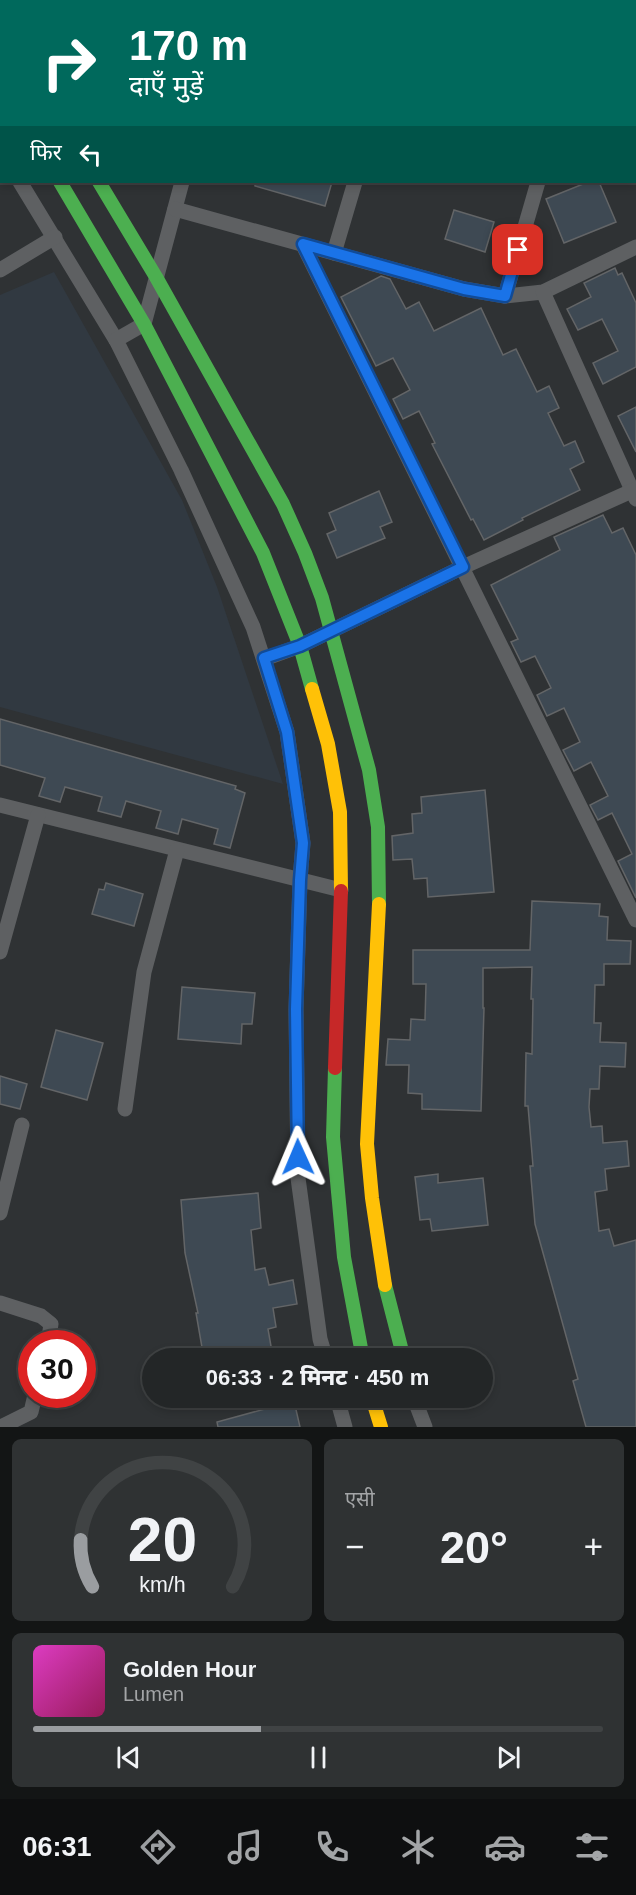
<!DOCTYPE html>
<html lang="hi">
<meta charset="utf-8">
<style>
:root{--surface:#232627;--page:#2f3233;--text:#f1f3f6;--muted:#a3a5a7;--line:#404344;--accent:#9a9da0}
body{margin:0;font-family:Helvetica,"Noto Sans Devanagari",sans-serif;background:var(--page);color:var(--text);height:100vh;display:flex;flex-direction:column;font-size:22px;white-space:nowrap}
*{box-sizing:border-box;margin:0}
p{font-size:20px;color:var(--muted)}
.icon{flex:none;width:33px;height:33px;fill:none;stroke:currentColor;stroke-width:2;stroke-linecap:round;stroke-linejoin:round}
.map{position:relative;height:1427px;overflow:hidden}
.side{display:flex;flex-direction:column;gap:12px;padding:12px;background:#131515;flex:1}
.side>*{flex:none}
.hud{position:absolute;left:0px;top:0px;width:636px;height:183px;box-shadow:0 3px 9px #0003,0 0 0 2px var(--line);background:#00695c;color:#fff;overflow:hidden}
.speed{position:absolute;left:18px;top:1330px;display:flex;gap:12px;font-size:30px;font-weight:700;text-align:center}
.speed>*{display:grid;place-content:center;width:78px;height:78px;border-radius:50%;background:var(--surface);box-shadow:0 3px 9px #0003,0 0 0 2px var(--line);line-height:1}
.speed .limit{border:9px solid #d22;background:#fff;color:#111}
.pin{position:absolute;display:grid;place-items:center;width:51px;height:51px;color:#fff;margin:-26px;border-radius:12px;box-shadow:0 3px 9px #0006}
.me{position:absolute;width:66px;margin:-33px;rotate:359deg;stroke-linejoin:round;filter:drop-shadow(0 0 4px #0008)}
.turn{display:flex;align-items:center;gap:21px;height:126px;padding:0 30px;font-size:27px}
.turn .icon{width:78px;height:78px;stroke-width:2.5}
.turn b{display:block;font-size:42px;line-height:51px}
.then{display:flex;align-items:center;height:57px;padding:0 30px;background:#0003;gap:12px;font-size:22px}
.big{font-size:45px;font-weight:800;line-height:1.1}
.side .card{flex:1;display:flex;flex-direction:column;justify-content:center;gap:9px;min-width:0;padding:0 21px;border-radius:9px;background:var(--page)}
.side .dial{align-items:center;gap:0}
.dial svg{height:156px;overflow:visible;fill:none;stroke:var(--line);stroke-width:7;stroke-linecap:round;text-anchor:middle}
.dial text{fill:var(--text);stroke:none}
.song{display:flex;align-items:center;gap:18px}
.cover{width:72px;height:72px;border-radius:9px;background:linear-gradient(135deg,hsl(310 70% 55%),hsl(330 70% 35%))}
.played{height:6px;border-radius:3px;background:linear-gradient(90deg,var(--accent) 40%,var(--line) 40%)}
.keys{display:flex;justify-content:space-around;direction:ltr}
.heat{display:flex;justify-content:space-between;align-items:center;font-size:33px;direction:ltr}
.side .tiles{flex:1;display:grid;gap:12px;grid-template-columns:1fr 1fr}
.card:last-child{grid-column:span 2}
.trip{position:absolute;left:142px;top:1348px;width:351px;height:60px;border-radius:30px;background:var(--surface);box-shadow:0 3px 9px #0003,0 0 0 2px var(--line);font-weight:800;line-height:60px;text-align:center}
.tab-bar{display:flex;height:96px;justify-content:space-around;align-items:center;background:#0e0f10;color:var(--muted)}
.tab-bar .icon{width:42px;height:42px}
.tab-bar .current{color:var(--accent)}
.tab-bar b{font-size:27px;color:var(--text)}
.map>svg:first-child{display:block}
.built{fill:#313941}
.building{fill:#3e4953;stroke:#636567;stroke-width:1.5}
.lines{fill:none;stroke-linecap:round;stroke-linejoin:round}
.street{stroke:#5e6062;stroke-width:15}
.fast{stroke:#4caf50;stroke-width:14}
.slow{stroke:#ffc107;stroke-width:14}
.jam{stroke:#c62828;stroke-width:14}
.route-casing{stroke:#114b97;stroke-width:15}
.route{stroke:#1a73e8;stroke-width:10}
</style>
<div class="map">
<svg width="636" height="1427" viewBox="0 0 636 1427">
<rect width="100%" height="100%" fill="#2f3234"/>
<path class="built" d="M54 272 182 500 217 587 283 784 0 707V295Z"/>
<g class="building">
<path d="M255 182H332L325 206 255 186Z"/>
<path d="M588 182H599L616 222 564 243 546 199Z"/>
<path d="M454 210 494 222 485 252 445 239Z"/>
<path d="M615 268 618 275 622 273 636 303V367L603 384 593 363 618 351 602 319 578 330 567 309 591 297 584 283Z"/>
<path d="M381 276 390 279 406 309 419 302 434 331 481 308 503 355 516 349 537 392 549 386 559 408 548 413 564 446 575 441 584 462 570 469 580 490 522 518 523 520 484 540 473 519 471 520 432 444 435 443 419 411 403 419 393 399 410 390 393 358 376 366 341 297Z"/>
<path d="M636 407V452L618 416Z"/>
<path d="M379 491 392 522 380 527 385 538 337 558 327 534 336 530 329 513Z"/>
<path d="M603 515 612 533 623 528 636 555V898L618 861 632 854 612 813 598 820 590 805 608 796 591 762 574 771 563 750 580 742 564 708 547 716 537 695 551 688 535 656 521 662 511 642 518 639 491 585 560 550 554 537Z"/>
<path d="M0 719 236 786 235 789 245 793 230 848 214 844 218 829 182 819 178 834 156 828 161 811 126 801 121 817 98 811 102 797 65 787 60 802 39 796 45 778 0 765Z"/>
<path d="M485 790 494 892 428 897 427 878 414 879 412 859 393 860 392 836 413 833 412 814 422 813 421 797Z"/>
<path d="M106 883 143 894 134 926 92 914 99 889 104 890Z"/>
<path d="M532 901 600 904 599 916 608 917 607 940 631 941 630 964H604V985H595L594 1023H601L600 1042 626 1043 625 1067 600 1066 599 1089H590L589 1107 591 1127 602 1126 603 1143 627 1141 629 1166 605 1169 607 1190 595 1192 599 1231 609 1229 614 1246 636 1240V1427H586L573 1381 578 1379 535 1224 530 1166H533L528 1106H525L526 1053 532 1054 533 999H531L532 967 483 968V1008H484L481 1111 422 1109V1094L408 1093 409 1065H386L388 1039 410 1040 411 1019 425 1020 426 984H413V950H530Z"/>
<path d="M182 987 255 993 252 1024H242L241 1044 178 1039Z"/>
<path d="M56 1030 103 1043 87 1100 41 1087Z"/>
<path d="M0 1076 27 1084 20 1109 0 1104Z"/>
<path d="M438 1174V1183L483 1178 488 1225 432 1231 430 1219 420 1220 415 1177Z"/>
<path d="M258 1193 261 1228 251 1230 255 1270 265 1268 269 1285 293 1280 297 1304 273 1308 276 1327 268 1329 272 1352 234 1359H204L196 1313H198L185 1253 181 1200Z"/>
<path d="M294 1401 300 1427H218L217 1422Z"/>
</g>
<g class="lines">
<g class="street">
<path d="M403 0V2"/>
<path d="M163 2 167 0"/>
<path d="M233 2 234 0"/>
<path d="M0 15 2 18"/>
<path d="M634 31 636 30"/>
<path d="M0 150 2 153"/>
<path d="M20 182 116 340"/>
<path d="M182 182 144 324 116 340 181 470 253 627 287 732 303 843 300 880 296 1009 298 1178 320 1339 326 1359"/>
<path d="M175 209 464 289 505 296 543 292 636 247"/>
<path d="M303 245 636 920"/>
<path d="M334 253 355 182"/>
<path d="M0 270 55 237"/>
<path d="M543 292 636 499"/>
<path d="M505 296 538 182"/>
<path d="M264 659 300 646 463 567 636 489"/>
<path d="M0 805 341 890"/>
<path d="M0 952 38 815"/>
<path d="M125 1109 144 972 177 850"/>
<path d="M0 1213 22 1125"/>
<path d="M0 1303 41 1316 51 1324 48 1344"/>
<path d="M337 1398 345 1427"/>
<path d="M414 1398 425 1427"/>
<path d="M1 1427 31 1412 35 1395"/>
</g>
<g class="fast">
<path d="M0 80 2 83"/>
<path d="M60 182 144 324 263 553 300 646 312 689"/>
<path d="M99 182 156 277 283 504 305 553 322 598 369 770 378 827 379 904"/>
<path d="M335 1068 333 1137 344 1257 363 1359"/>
<path d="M385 1285 404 1359"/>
</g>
<g class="slow">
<path d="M312 689 328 744 340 812 341 891"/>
<path d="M379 904 367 1144 372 1198 385 1285"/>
<path d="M372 1398 381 1427"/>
</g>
<path class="jam" d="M335 1068 341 891"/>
</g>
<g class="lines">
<defs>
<path id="route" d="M298 1157 296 1009 300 880 303 843 287 732 264 658 300 646 463 567 303 244 464 289 505 296 518 250"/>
</defs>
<use href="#route" class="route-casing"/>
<use href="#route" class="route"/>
</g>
</svg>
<div class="speed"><div class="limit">30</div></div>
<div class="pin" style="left:518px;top:250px;background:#d93025"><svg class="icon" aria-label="arrive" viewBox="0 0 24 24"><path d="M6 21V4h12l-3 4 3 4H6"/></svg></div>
<svg class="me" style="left:298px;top:1157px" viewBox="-20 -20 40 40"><path d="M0-17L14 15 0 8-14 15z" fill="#1a73e8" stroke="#fff" stroke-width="4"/></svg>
<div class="trip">06:33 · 2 मिनट · 450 m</div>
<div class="hud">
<div class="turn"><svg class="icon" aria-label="right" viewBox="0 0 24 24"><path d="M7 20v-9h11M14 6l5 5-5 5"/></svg><div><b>170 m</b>दाएँ मुड़ें</div></div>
<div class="then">फिर<svg class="icon" aria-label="left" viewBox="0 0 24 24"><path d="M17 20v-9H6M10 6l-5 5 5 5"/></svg></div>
</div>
</div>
<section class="side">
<div class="tiles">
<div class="card dial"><svg viewBox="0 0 100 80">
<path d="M14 69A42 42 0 1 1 86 69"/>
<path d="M14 69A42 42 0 0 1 8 45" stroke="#9a9da0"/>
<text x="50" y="56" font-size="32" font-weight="700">20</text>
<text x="50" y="72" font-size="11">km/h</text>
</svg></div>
<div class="card"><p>एसी</p>
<div class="heat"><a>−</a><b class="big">20°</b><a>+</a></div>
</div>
<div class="card">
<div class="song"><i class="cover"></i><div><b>Golden Hour</b><p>Lumen</p></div></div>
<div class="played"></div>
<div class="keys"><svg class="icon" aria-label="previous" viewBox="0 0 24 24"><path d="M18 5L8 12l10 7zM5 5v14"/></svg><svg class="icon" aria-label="pause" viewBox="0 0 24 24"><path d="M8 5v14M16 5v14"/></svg><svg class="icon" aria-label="next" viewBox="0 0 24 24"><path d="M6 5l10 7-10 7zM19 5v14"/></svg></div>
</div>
</div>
</section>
<nav class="tab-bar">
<b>06:31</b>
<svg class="icon current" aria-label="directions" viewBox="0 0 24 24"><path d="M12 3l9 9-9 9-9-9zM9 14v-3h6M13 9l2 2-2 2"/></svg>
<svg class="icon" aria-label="music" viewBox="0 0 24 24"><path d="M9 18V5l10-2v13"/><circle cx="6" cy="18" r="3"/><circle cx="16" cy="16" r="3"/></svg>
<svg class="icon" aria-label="phone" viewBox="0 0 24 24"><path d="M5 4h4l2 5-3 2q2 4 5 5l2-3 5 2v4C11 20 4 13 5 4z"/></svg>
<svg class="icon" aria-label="climate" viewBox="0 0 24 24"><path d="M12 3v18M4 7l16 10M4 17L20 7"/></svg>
<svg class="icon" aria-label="car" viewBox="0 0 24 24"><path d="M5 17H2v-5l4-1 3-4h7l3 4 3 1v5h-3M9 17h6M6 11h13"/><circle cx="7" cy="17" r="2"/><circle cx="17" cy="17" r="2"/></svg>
<svg class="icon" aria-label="filters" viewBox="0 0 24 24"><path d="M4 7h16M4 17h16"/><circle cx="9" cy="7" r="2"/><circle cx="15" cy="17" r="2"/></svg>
</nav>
